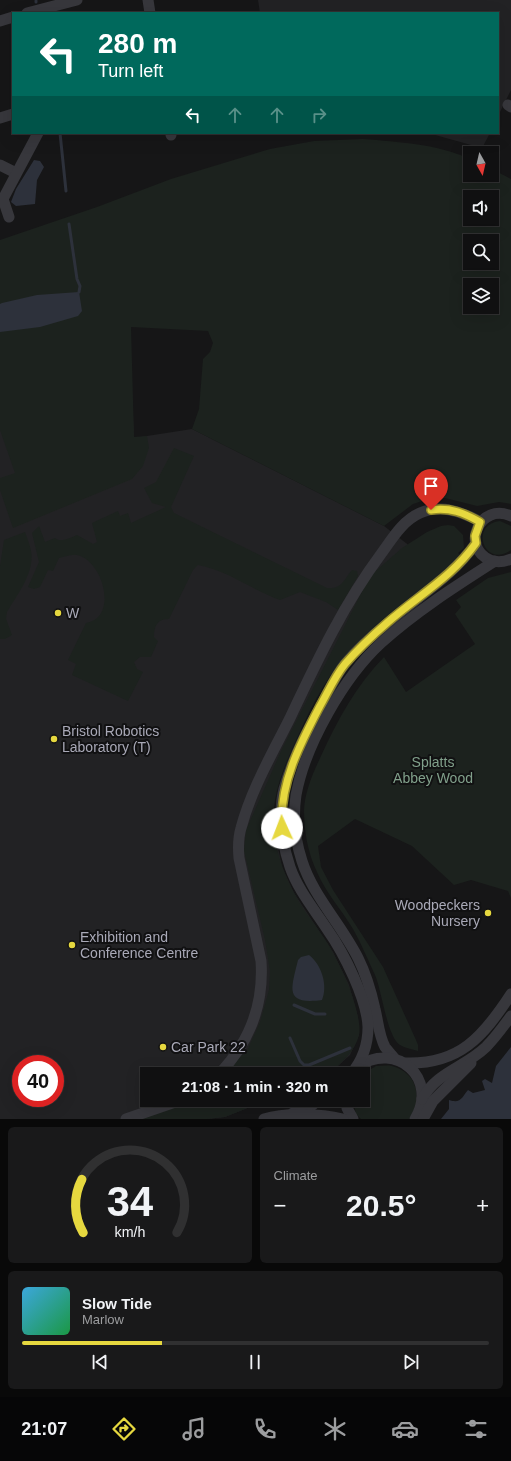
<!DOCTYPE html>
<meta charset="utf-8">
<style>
:root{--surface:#101011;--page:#19191a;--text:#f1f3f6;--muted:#9c9d9f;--line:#303031;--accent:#e6d83f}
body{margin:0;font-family:Helvetica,sans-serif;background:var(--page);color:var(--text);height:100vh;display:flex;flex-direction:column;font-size:15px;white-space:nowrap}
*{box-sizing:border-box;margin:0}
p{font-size:13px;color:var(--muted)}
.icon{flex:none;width:22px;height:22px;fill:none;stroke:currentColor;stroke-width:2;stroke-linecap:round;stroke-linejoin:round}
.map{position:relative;height:1119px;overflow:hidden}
.drawer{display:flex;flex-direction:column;gap:8px;padding:8px;background:#090909;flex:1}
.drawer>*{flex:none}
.hud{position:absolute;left:12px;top:12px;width:487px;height:122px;border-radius:0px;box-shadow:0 4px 16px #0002,0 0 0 1px var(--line);background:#00695c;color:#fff;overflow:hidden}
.needle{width:26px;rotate:172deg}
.fabs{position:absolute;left:463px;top:146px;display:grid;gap:8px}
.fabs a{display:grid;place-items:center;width:36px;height:36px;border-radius:0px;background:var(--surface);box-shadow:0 4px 16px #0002,0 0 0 1px var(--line);font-size:20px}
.speed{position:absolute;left:12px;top:1055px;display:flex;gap:8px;font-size:20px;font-weight:700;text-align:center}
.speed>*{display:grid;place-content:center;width:52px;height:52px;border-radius:50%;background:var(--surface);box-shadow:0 4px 16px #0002,0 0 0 1px var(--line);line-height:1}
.speed .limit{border:6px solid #d22;background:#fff;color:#111}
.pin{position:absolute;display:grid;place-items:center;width:34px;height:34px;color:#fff;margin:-41px -17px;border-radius:50% 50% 50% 0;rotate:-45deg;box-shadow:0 0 4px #0007}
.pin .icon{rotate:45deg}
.me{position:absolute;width:44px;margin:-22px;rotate:358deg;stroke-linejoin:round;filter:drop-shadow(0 0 3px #0008)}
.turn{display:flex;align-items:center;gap:14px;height:84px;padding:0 20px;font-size:18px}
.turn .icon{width:52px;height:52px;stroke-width:2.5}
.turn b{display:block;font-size:28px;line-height:34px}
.lanes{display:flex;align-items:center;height:38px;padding:0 20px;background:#0003;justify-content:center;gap:20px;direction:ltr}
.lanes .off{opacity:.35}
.big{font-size:30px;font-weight:600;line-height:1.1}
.drawer .card{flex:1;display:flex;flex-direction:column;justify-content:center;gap:6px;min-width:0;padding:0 14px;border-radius:6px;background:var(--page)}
.drawer .dial{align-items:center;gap:0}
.dial svg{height:104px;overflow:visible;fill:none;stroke:var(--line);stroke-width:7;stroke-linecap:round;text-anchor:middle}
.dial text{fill:var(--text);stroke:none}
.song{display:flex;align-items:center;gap:12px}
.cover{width:48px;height:48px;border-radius:6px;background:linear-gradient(135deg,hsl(200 70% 55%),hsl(140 70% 35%))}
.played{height:4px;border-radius:2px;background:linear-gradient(90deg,var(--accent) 30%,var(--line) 30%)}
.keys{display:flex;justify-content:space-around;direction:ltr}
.heat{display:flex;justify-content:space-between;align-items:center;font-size:22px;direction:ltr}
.drawer .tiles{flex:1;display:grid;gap:8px;grid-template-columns:1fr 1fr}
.card:last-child{grid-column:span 2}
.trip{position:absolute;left:140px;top:1067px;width:230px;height:40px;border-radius:0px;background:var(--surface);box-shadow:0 4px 16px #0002,0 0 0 1px var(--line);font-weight:600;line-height:40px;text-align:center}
.tabs{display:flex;height:64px;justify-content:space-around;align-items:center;background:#060607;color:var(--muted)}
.tabs .icon{width:28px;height:28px}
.tabs .selected{color:var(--accent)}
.tabs b{font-size:18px;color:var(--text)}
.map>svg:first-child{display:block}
.built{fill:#222224;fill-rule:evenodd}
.green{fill:#1c221e;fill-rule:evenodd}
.water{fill:#2d313b}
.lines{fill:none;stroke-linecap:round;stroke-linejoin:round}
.stream{stroke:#2d313b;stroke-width:3}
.minor{stroke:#37373c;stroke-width:11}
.route-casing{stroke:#968c29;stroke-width:10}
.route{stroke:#e6d83f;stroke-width:7}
.poi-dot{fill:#e6d83f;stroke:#111112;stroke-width:1.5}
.labels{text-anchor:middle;stroke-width:4;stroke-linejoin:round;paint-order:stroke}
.poi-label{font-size:14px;fill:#a9a9b7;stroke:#111112;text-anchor:start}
.park-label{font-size:14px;fill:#81a08b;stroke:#111112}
</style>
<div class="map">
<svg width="511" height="1119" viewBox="0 0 511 1119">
<rect width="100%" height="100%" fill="#161617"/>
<g class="built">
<path d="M258 0H511V90L498 116V13H260Z"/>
<path d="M428 133H490L482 148Z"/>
<path d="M0 251 132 389 134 438 192 429 384 526 420 554 335 657 297 727 268 798 282 867 294 893 333 952 349 985 358 1017 359 1035 350 1055 329 1074H147V1100H288L255 1105 225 1117 207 1119H0ZM21 1064H55V1098H21Z"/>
</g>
<g class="green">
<path d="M363 139C399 142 437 144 470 159V175H492V169L511 179V504L499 502 477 506 445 498 428 499 413 504 384 526 192 429 199 409 203 359 210 352 213 343 208 331 131 327 134 437 147 436 149 448 143 466 132 479 13 528 0 490V478L15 473 0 430V240L97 207 171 179 270 149 314 141ZM470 197H492V219H470ZM470 241H492V263H470ZM470 285H492V307H470Z"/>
<path d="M174 448 194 456 171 507 174 513 327 588C343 589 343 580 352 570L357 571 358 576 338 610 326 602 300 592 280 600C252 590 227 570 198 565L193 570 169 619C157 619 154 626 154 637L158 641 151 657H140L134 662 137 669 143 672 128 701 72 675 76 664 68 660 86 623C119 618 103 560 77 555 71 554 65 557 59 558L53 571 48 570 40 587 34 589 28 587 39 562 32 533 39 526 45 542 55 538C61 543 70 538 77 535L93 544 97 542 92 523 118 511 120 516 128 513 131 523 166 507 152 503 144 488 156 482Z"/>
<path d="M500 521 511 526V550C485 569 468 525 500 521Z"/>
<path d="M448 525 454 526 463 535 464 548 458 553 462 557C428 587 388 611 356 644 330 670 313 703 298 736 289 756 279 777 275 800 269 842 284 880 307 914 316 927 326 939 333 953 342 970 350 986 355 1005 357 1013 361 1026 359 1035 355 1052 341 1063 329 1074H219L231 1061 246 1053 260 1022 269 990 270 971 265 940 244 851 246 830 281 751 370 576 402 548 427 532 441 526Z"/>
<path d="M25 532C27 538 30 545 31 551 35 572 17 595 7 612L6 619 12 635 5 639H0V566L4 540Z"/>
<path d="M511 572V898L508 891 471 880 454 885 412 846 355 819 318 846 321 867 333 890 383 967 416 1040 418 1045V1051C412 1049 405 1048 400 1045 387 1037 382 991 375 975 368 960 361 943 353 929 341 909 326 893 317 872 308 853 304 832 304 810 305 791 313 773 321 756 338 719 356 686 384 657L406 692 475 644 455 614 461 607 456 600 488 578Z"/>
<path d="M376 1066C381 1066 387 1065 392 1066 418 1073 423 1099 409 1119H361L356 1114 353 1100H363V1074Z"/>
<path d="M181 1100H288L255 1105 225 1117 207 1119H126Z"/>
</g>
<g class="water">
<path d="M34 160 40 161 44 167 37 180 35 204 16 206 11 202 16 189Z"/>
<path d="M79 292 82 311 78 316 40 327 0 332V304L2 303 37 295Z"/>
<path d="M309 955C322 965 328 986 322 1000 284 1005 291 989 298 960L301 957Z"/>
<path d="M511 1047V1119H441L449 1109V1100C461 1104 462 1097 468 1090L473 1093 485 1090 482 1081 485 1079 492 1083 496 1066Z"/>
</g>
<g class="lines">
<g class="stream">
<path d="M36 1V2"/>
<path d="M60 133 66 191"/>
<path d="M69 224 77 279 80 286 79 292"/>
<path d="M294 1005 315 1014H325"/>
<path d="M290 1038 300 1061 304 1065H309L350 1048"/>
</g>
<g class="minor">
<path d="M148 0 150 13"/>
<path d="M27 13 77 0"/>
<path d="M0 21 13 17"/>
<path d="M508 105 511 107"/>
<path d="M0 118 13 114"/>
<path d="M171 133V135"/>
<path d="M0 165 16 173"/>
<path d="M9 217 3 199 38 133"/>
<path d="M511 516C480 502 460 547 490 560 497 563 504 562 511 559"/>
<path d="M395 1059C392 1055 388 1051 385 1047 379 1036 378 1021 375 1009 371 991 366 974 358 958 341 924 313 896 302 861 295 840 293 816 296 795 305 745 344 677 381 643 415 612 456 586 495 561"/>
<path d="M405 1063C459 1065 483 1037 511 994"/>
<path d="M357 1067C397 1040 439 1079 415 1119"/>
<path d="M219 1074C249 1043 264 1005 261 961L239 858C238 847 238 838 241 828 251 790 272 754 289 720 316 663 343 605 381 554 392 539 402 521 420 513 441 504 462 512 481 522"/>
<path d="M351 1074C362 1061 368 1044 368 1027 367 999 344 953 327 929 314 909 298 890 290 867 282 843 278 814 284 789 292 760 306 732 321 706 328 692 335 677 344 665 357 649 374 634 390 621 420 595 453 576 476 543"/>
<path d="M422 1099C438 1071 464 1068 486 1047 495 1038 503 1027 511 1016"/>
<path d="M346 1100 347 1108 353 1119"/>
<path d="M293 1113 310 1107 319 1100"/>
<path d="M126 1119 181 1100"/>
<path d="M264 1119C286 1112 321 1114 343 1119"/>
<path d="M423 1119 433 1101 471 1063"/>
</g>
</g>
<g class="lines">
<defs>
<path id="route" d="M282 828C279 784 300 744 320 706 328 692 335 676 345 664 358 649 373 635 388 622 419 595 452 577 476 543L475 536 480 522C464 513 450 507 431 510"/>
</defs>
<use href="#route" class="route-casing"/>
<use href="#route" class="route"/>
</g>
<g class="poi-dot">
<circle cx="58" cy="613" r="4"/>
<circle cx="54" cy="739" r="4"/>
<circle cx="488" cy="913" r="4"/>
<circle cx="72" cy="945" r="4"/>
<circle cx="163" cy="1047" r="4"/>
</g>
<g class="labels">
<g class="poi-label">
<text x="66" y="618">W</text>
<text x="62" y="736">Bristol Robotics<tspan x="62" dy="16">Laboratory (T)</tspan></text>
<text x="480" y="910" text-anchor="end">Woodpeckers<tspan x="480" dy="16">Nursery</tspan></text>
<text x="80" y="942">Exhibition and<tspan x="80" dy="16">Conference Centre</tspan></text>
<text x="171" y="1052">Car Park 22</text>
</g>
<g class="park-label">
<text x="433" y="767">Splatts<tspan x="433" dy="16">Abbey Wood</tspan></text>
</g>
</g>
</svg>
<div class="fabs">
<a><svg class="needle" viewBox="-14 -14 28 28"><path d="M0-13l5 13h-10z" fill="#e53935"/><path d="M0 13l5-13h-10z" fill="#9c9d9f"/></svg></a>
<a><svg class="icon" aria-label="sound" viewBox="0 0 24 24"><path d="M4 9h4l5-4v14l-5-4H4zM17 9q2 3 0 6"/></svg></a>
<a><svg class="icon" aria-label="search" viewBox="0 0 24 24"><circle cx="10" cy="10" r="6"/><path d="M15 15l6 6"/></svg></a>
<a><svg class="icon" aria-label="layers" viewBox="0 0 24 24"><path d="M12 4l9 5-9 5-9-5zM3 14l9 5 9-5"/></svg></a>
</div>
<div class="speed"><div class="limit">40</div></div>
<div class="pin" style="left:431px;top:510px;background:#d93025"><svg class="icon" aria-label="arrive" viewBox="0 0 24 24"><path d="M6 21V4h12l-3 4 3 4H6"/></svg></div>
<svg class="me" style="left:282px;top:828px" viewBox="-20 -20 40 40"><circle r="19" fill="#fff"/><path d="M0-13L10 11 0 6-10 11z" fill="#e6d83f"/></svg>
<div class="trip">21:08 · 1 min · 320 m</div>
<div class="hud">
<div class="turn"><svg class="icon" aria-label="left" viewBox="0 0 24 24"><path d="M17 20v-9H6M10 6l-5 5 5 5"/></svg><div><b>280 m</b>Turn left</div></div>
<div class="lanes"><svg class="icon" aria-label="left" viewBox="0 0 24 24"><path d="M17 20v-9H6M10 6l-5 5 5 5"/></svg><svg class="icon off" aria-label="ahead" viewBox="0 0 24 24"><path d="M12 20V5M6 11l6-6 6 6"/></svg><svg class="icon off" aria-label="ahead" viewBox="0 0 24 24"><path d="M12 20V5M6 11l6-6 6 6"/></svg><svg class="icon off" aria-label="right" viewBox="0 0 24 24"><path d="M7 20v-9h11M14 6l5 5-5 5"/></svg></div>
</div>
</div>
<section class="drawer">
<div class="tiles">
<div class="card dial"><svg viewBox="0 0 100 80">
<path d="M14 69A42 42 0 1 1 86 69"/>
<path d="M14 69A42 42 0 0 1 13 28" stroke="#e6d83f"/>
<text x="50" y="56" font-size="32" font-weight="700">34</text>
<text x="50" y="72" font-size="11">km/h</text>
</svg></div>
<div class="card"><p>Climate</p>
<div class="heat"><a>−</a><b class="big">20.5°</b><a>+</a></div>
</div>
<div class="card">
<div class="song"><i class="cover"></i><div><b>Slow Tide</b><p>Marlow</p></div></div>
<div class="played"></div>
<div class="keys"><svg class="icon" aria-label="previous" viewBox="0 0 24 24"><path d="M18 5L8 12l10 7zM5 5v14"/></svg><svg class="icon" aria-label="pause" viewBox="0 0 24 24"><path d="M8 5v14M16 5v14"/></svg><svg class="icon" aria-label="next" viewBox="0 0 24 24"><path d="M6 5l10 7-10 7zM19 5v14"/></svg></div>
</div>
</div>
</section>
<nav class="tabs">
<b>21:07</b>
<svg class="icon selected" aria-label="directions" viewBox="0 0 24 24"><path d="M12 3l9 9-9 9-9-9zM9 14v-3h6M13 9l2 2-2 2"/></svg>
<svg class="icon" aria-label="music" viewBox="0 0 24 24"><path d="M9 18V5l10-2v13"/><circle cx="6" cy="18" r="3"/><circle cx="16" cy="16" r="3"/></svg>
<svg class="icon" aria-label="phone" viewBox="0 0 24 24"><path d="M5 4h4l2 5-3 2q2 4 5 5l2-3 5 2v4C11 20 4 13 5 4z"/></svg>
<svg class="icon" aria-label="climate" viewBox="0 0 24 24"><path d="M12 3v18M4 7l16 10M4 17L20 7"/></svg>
<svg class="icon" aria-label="car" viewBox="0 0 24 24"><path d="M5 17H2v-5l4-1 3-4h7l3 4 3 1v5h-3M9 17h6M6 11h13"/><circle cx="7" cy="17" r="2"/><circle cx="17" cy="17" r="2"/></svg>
<svg class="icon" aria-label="filters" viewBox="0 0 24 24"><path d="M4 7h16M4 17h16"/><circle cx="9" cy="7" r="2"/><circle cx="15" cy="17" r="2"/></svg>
</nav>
